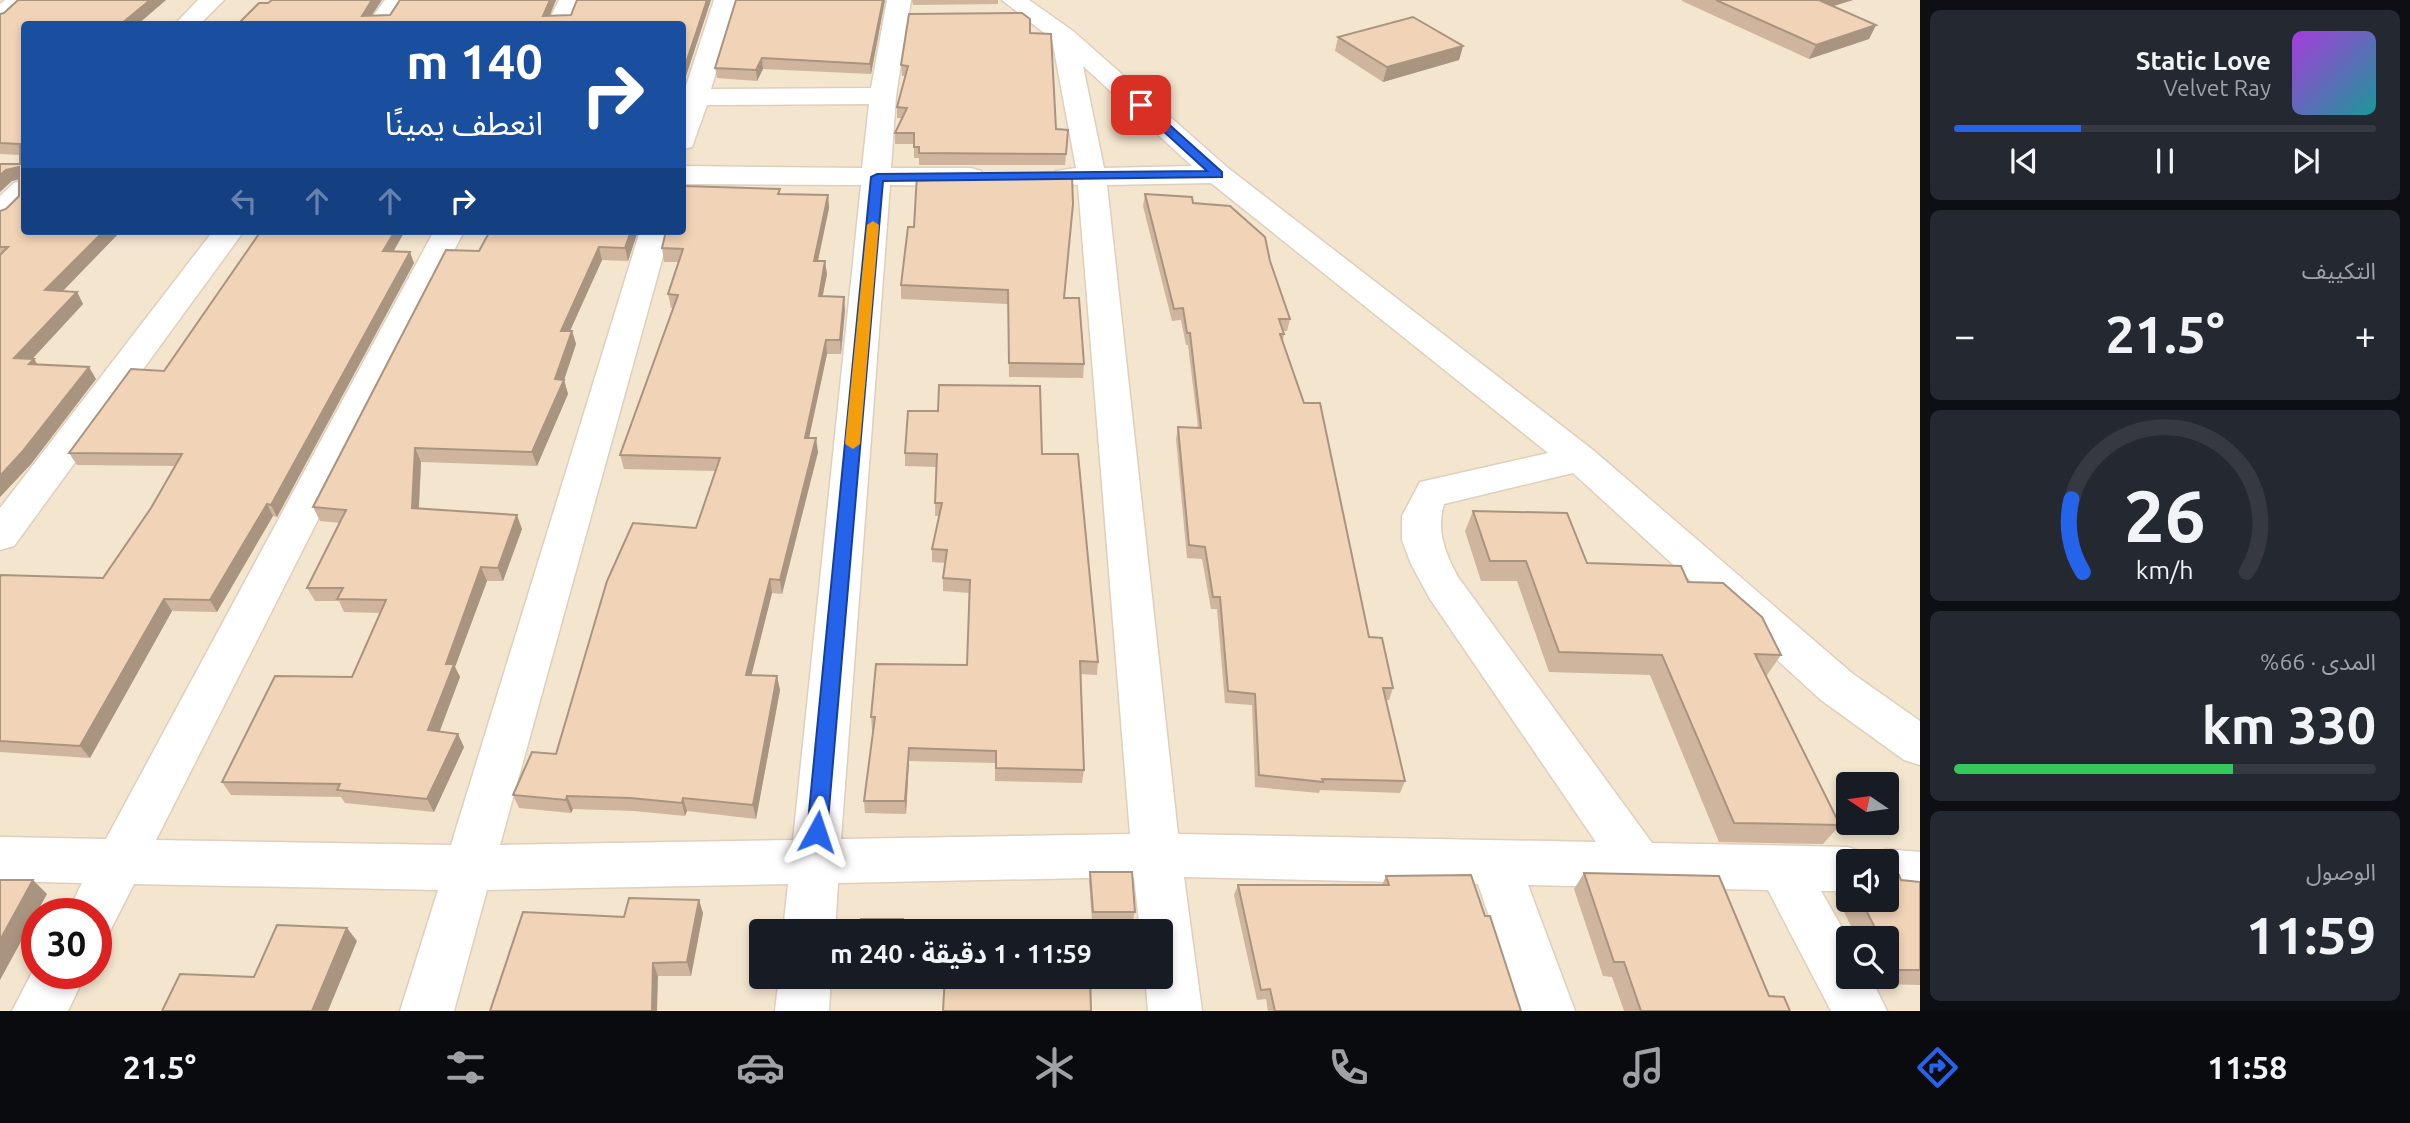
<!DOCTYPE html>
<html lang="ar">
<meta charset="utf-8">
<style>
:root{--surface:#171b24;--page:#242831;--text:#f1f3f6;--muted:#9ea1a6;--line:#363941;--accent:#2563eb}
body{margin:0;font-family:Ubuntu,"Noto Sans Arabic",sans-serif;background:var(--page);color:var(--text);direction:rtl;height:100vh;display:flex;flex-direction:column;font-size:26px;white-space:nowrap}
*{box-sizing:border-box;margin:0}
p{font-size:23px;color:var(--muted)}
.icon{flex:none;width:38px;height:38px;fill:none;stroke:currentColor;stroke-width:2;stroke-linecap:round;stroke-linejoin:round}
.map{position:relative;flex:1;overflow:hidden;direction:ltr}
.drawer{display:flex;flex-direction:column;gap:10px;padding:10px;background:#0d0f14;width:490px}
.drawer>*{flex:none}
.hud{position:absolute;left:21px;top:21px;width:665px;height:214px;border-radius:7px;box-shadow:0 4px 10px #0003;direction:rtl;background:#1a4fa0;color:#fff;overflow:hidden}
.needle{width:46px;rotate:283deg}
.fabs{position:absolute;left:1836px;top:772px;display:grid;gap:14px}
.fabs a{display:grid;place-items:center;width:63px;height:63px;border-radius:7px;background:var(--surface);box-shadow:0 4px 10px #0003;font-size:35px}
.speed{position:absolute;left:21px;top:898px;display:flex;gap:14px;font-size:35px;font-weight:700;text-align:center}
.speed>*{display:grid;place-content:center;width:91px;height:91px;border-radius:50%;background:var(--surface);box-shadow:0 4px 10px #0003;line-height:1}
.speed .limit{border:10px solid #d22;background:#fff;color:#111}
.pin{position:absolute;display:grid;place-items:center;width:60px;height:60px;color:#fff;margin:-30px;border-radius:14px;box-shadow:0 4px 10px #0006}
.me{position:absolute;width:77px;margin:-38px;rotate:5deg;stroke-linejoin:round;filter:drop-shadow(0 0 5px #0008)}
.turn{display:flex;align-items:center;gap:24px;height:147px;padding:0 28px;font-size:32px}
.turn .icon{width:91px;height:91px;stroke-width:2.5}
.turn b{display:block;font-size:49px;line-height:60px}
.lanes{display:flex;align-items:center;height:66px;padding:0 28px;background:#0003;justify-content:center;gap:35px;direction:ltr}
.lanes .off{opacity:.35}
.big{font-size:52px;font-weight:700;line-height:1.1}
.drawer .card{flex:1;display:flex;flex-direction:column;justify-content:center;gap:10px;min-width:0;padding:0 24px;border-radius:10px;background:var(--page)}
.drawer .dial{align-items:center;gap:0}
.dial svg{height:182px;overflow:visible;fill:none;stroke:var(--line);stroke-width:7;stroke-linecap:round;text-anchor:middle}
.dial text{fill:var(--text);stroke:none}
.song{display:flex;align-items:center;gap:21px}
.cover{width:84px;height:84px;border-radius:10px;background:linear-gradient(135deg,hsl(280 70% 55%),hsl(180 70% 35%))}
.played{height:7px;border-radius:4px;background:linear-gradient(90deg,var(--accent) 30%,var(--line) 30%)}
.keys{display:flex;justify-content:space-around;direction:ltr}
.heat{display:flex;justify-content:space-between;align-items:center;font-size:38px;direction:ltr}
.charge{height:10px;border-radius:5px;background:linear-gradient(90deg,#34c759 66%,var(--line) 0)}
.trip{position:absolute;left:749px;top:919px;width:424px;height:70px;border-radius:7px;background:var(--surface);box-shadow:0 4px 10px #0003;font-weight:700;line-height:70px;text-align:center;direction:rtl}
.dock{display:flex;height:112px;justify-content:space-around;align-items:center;background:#090b0e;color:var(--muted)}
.dock .icon{width:49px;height:49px}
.dock .active{color:var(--accent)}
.dock b{font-size:32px;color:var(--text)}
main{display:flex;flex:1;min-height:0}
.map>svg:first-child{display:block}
.residential{fill:#f3e5ce;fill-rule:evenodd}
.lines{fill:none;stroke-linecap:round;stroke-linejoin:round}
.minor-casing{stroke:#dfcfbc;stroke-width:3}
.tertiary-casing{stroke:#dfcfbc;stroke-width:3}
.minor{fill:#fff;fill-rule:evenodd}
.tertiary{fill:#fff;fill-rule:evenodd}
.wall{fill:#cfb59d}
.shaded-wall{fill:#a99480}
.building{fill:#f1d3b7;stroke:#a99480;stroke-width:2}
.route{fill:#2563eb;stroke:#184099;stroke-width:2}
.slow{fill:#f59e0b}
</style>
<main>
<section class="drawer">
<div class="card">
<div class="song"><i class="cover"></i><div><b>Static Love</b><p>Velvet Ray</p></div></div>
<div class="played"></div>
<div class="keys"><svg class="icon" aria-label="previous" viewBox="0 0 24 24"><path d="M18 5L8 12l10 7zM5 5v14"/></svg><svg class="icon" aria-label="pause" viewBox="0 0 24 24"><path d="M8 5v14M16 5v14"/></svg><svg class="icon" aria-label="next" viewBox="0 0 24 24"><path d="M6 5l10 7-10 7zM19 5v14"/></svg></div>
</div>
<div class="card"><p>التكييف</p>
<div class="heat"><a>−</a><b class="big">21.5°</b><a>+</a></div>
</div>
<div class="card dial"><svg viewBox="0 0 100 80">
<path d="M14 69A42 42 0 1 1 86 69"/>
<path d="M14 69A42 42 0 0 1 9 37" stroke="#2563eb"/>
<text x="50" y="56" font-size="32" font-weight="700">26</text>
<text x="50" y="72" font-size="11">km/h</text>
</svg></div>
<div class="card"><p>المدى · 66%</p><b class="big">330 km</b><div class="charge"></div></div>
<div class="card"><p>الوصول</p><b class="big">11:59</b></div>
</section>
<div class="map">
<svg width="1920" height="1011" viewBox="0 0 1920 1011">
<rect width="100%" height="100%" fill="#fcf3df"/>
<path class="residential" d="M0 0H1920V1011H0ZM24 24H682V231H24ZM1848 784H1886V822H1848ZM1848 861H1886V900H1848ZM37 914H96V973H37ZM761 931H1160V976H761ZM1848 938H1886V976H1848Z"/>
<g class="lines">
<defs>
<g id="minor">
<path d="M5 0H32L8 21 0 23V4Z"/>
<path d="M385 0H409L391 24H367Z"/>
<path d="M559 0H583L571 24H547Z"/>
<path d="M714 0H738L711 89 871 88 887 0H911L896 96 891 168H971L981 171 985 177 981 183 971 186 890 185 841 839 1130 834 1078 185 1056 183 1052 177 1056 171 1076 168 1052 39 1002 0H1029L1073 31 1228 168 1593 450 1853 674 1920 721V765L1904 760 1821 700 1573 473 1444 504C1436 531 1445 553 1458 577L1652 843 1848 847 1865 853 1867 858 1886 849 1920 852V896L1886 893V861H1848V891H1821L1848 938V976H1870L1887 1011H1831L1768 890 1528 885 1575 1011H1521L1478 884 1184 877 1202 1011H1148L1145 976H1160V931H1140L1134 877 838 883 835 931H783L788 884 487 890 454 1011H400L438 890 134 884 110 931 96 936V914H67L82 883 0 881V837L106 839 434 231H464L156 840 451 845 640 231H670L500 845 793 840 861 185 682 184V166L862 168 869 104 707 105 692 147 682 149V89H685ZM1083 66 1192 166 1104 168ZM1211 183 1548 453 1420 482 1402 516V540L1411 564 1430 599 1596 842 1178 834 1107 185Z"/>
<path d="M213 231H244L14 546 0 550V508Z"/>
<path d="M37 963V973H86L68 1011H12Z"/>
<path d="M779 976H831L829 1011H775Z"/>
</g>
<g id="tertiary">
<path d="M198 0H224L200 24H175Z"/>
<path d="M24 180V205L11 219 0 222V196L14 183Z"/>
</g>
</defs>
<use href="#minor" class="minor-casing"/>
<use href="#tertiary" class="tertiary-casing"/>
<use href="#minor" class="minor"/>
<use href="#tertiary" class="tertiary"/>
</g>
<g class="wall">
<path d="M18 0H166L138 24H24V231H121L63 291 77 292 83 304 32 359 38 365 96 379 31 464 0 497V211L6 209 19 196V179L12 181 20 164V155L0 154V14L4 13Z"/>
<path d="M556 0 550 16 571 15 711 0 686 76H682V24L372 16 390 15Z"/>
<path d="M885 0 871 74 763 69 757 81 717 78 715 68Z"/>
<path d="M912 0H998V4L913 5Z"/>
<path d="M1682 0H1853L1833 6 1876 25 1869 39 1809 59 1682 1Z"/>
<path d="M1030 33 1056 129 1068 130 1065 165H919V158H914V144H895V133L902 118H897V107L905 76H902L901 65Z"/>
<path d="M1338 37 1463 46 1459 60 1383 82 1335 51Z"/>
<path d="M685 186 780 189V194L828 195 829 208 818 261 827 274 822 296 845 310 841 354H827L809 438 818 452 782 594 772 593 751 676 780 690 756 819 687 811 685 816 634 811 573 809 571 813 519 808 513 795 556 754 696 528 715 471 624 469 620 455 673 308H671L668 294 679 262H664L662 248Z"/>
<path d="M1145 194 1193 203 1270 261 1290 319 1287 331H1283L1284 334 1283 341 1369 637 1393 688 1389 700H1386L1405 781 1400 793 1320 790 1319 793 1255 787 1252 705 1225 703 1217 609H1211L1202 559 1187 558 1176 439 1178 427H1198L1188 345H1186L1181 320 1172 321 1143 206Z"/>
<path d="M908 227 1064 298 1084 364 1083 378 1009 377 1008 304 901 299V285Z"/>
<path d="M490 231H638L628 261 602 260 570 331H572L576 344 564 380 568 394 537 466 421 462 419 508 522 529 503 581H487L455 667 460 677 439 732 464 747 434 812 345 803 341 797 231 795 222 782 352 677 380 613 344 612 339 601H315L307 588 340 523 320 521 313 507 479 251Z"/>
<path d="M394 251 414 263 277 517 273 516 217 612 172 611 90 758 0 752V577L103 578 151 508 175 466 77 465 69 453 164 371Z"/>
<path d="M905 453 1042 454 1098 662 1097 675 1080 674 1084 770 1082 783 995 781V763L909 761 906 814 865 813 864 801 873 730H872L871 717 967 665 969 593 943 591V578L945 563 932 562V549L939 516H935L936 467 905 466Z"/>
<path d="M1473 511 1587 563 1688 582 1781 655 1767 675H1765L1840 825 1823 844 1719 842 1650 675 1549 672 1517 581H1481L1465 531Z"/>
<path d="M1090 872 1135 912 1133 920H1092L1089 881Z"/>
<path d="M1584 873 1769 996 1790 1011H1624L1612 977 1603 976 1574 889Z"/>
<path d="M1386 876 1485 916 1521 1011H1268L1266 999 1257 1000 1234 895 1238 885H1382Z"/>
<path d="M1901 880 1920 882V985L1880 984 1876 976H1886V938H1857L1835 894 1848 881V900H1886Z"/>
<path d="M703 913 691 976H658L624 917Z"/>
</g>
<g class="shaded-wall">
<path d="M150 0H166L138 24H121Z"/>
<path d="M372 0H382L366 24 362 16Z"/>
<path d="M550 0H556L546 24 543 16Z"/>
<path d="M707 0H711L686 76 685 66Z"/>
<path d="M883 0H885L871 74 870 64Z"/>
<path d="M1817 0H1853L1811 13Z"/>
<path d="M1876 25 1869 39 1809 59 1816 45Z"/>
<path d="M1463 46 1459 60 1383 82 1387 67Z"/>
<path d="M762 58 763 69 757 81 756 70Z"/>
<path d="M19 167 24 178 12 181 0 192V175L6 170Z"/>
<path d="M828 195 829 208 815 274 814 261Z"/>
<path d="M104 231H121L52 302 45 290Z"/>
<path d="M395 231H405L387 263 383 251Z"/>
<path d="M631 231H638L628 261 625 248Z"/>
<path d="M599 247 602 260 564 344 561 331Z"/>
<path d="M410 252 414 263 277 517 271 505Z"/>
<path d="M825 261 827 274 820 310 819 296Z"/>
<path d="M77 292 83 304 22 370 14 358Z"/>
<path d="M844 297 845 310 841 354 840 340Z"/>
<path d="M572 331 576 344 562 386 564 380 568 394 537 466 532 452 555 379Z"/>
<path d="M826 340 827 354 806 452 805 438Z"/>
<path d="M34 359 42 371 29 364Z"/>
<path d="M89 367 96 379 31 464 0 497V476Z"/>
<path d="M816 438 818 452 782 594 780 580Z"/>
<path d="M415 448 421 462 418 522 412 508Z"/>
<path d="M267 504 273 516 217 612 210 600Z"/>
<path d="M517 515 522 529 503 581 498 568Z"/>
<path d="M481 567 487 581 455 667 460 677 435 744 428 730 446 664Z"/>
<path d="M770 579 772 593 748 689 746 675Z"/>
<path d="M164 599 172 611 90 758 80 746Z"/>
<path d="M777 676 780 690 756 819 753 805Z"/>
<path d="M458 734 464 747 434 812 427 799Z"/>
<path d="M909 748V761L906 814 905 801Z"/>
<path d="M567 796 573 809 571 813 566 800Z"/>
<path d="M683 798 687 811 685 816 682 803Z"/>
<path d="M33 880 47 894 0 980V940Z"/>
<path d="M699 900 703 913 691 976 687 962Z"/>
<path d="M347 928 357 941 328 1011H312Z"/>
<path d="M653 963 658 976 657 1011H652Z"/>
</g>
<g class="building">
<path d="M18 0H150L121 24H24V231H104L45 290 77 292 14 358 34 359 29 364 89 367 22 452 0 476V255L8 247H0V211L6 209 19 196V167L6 170 0 175V164H20V144L0 143V14L4 13Z"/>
<path d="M272 0H372L362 16 390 15 400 0H550L543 16 571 15 577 0H707L685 66H682V24H238L259 3H268Z"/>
<path d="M736 0H883L870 64 762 58 756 70 715 68Z"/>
<path d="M1716 0H1819L1876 25 1816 45Z"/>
<path d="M1022 13 1030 19V33L1051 34 1056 129 1068 130 1066 154 919 153V147H914V133H895L907 108 897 107 908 66 901 65 909 14Z"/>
<path d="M1413 17 1463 46 1387 67 1338 37Z"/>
<path d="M682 173 685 186 780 189 778 194 828 195 814 261H825L819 296 844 297 840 340H826L805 438H816L780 580 770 579 746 675 777 676 753 805 683 798 682 803 630 798 567 796 566 800 513 795 532 752 556 754 607 581 633 523 696 528 720 458 620 455 678 295 668 294 683 249 662 248 666 231H682Z"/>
<path d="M917 174 1072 175 1073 204 1064 298H1079L1084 364 1009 363 1008 290 901 285 908 227H914Z"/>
<path d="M1145 194 1192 197 1193 203 1230 206 1265 237 1270 261 1290 319H1279L1284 334H1280L1304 403H1320L1369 637 1382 638 1393 688H1383L1405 781 1322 779 1323 782 1259 775 1255 694 1228 691 1220 597H1213L1205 547 1189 545 1178 427 1201 428 1190 333H1187L1183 308 1174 309Z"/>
<path d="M261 231H395L383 251 410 252 271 505 267 504 210 600 164 599 80 746 0 741V577L1 575 103 578 151 508 182 454 69 453 131 369 164 371Z"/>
<path d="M490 231H631L625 248 599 247 561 331H572L555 379 564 380 532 452 415 448 412 508 517 515 498 568 481 567 446 664H454L428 730 458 734 427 799 337 790 340 784 222 782 275 676 352 677 386 600 337 599 343 588H307L346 510 313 507 446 250 479 251Z"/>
<path d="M939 385 1040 386 1042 454H1078L1098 662 1080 661 1084 770 996 768V751L909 748 905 801H864L875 717H871L876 664 967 665 970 580 943 578 947 550 932 549 942 503H935L937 454 905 453 908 411H938Z"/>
<path d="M1473 511 1567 513 1587 563 1681 566 1688 582 1723 583 1762 617 1781 655 1755 654 1840 825 1734 823 1662 655 1559 652 1526 561H1490Z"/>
<path d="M1090 872H1132L1135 912H1093Z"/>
<path d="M1584 873 1719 876 1769 996 1784 997 1790 1011H1641L1624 962H1614Z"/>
<path d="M1886 874 1899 875 1901 880 1920 882V970H1896L1886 950V938H1880L1861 900H1886Z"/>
<path d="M1471 875 1485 916H1490L1521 1011H1275L1270 989 1261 990 1238 885H1389L1386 876Z"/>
<path d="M0 880H33L0 940Z"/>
<path d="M629 898 699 900 687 962 653 963 652 1011H490L523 912 624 917Z"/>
<path d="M861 919H903L902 931H860Z"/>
<path d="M277 925 347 928 312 1011H162L180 974 254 977Z"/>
<path d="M945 976H1090L1091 1011H943Z"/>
</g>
<path class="route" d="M1137 103H1145L1222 172V177L883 181 827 832 824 839 817 841 810 839 807 832 871 177 877 174 1207 171 1137 107Z"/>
<path class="slow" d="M873 221 879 225 860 444 853 449 845 444 867 225Z"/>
</svg>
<div class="fabs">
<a><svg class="needle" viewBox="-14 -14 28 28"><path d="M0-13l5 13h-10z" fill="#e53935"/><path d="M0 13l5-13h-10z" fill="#9ea1a6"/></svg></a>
<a><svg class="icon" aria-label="sound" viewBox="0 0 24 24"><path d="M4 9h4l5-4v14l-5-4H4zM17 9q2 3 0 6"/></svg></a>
<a><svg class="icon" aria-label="search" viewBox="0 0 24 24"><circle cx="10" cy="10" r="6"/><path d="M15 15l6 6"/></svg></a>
</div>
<div class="speed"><div class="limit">30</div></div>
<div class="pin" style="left:1141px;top:105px;background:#d93025"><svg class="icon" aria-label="arrive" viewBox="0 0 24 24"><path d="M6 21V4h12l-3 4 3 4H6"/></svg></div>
<svg class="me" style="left:817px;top:832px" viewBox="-20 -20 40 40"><path d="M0-17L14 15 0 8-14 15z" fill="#2563eb" stroke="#fff" stroke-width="4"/></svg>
<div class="trip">11:59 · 1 دقيقة · 240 m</div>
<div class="hud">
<div class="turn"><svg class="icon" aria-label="right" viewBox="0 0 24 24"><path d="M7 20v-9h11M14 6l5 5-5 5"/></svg><div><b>140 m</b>انعطف يمينًا</div></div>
<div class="lanes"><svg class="icon off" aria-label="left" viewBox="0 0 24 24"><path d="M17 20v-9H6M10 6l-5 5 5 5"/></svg><svg class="icon off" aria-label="ahead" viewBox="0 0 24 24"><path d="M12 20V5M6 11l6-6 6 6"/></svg><svg class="icon off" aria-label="ahead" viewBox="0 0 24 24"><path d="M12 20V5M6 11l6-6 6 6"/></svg><svg class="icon" aria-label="right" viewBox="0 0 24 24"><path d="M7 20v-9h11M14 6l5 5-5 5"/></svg></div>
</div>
</div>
</main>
<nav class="dock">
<b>11:58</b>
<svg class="icon active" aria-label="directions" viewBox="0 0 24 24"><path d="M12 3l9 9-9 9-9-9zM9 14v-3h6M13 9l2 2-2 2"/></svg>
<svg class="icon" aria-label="music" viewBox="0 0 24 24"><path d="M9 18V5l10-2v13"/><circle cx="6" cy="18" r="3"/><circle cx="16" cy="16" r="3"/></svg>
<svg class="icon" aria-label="phone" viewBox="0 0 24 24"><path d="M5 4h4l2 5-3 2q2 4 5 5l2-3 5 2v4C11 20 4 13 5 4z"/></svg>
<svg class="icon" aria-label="climate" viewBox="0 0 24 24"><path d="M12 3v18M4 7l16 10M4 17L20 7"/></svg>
<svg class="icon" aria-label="car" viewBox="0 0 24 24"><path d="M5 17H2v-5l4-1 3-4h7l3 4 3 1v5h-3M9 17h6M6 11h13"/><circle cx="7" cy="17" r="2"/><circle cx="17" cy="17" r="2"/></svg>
<svg class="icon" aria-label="filters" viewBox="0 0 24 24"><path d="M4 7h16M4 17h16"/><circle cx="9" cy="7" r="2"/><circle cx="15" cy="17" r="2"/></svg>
<b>21.5°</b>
</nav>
